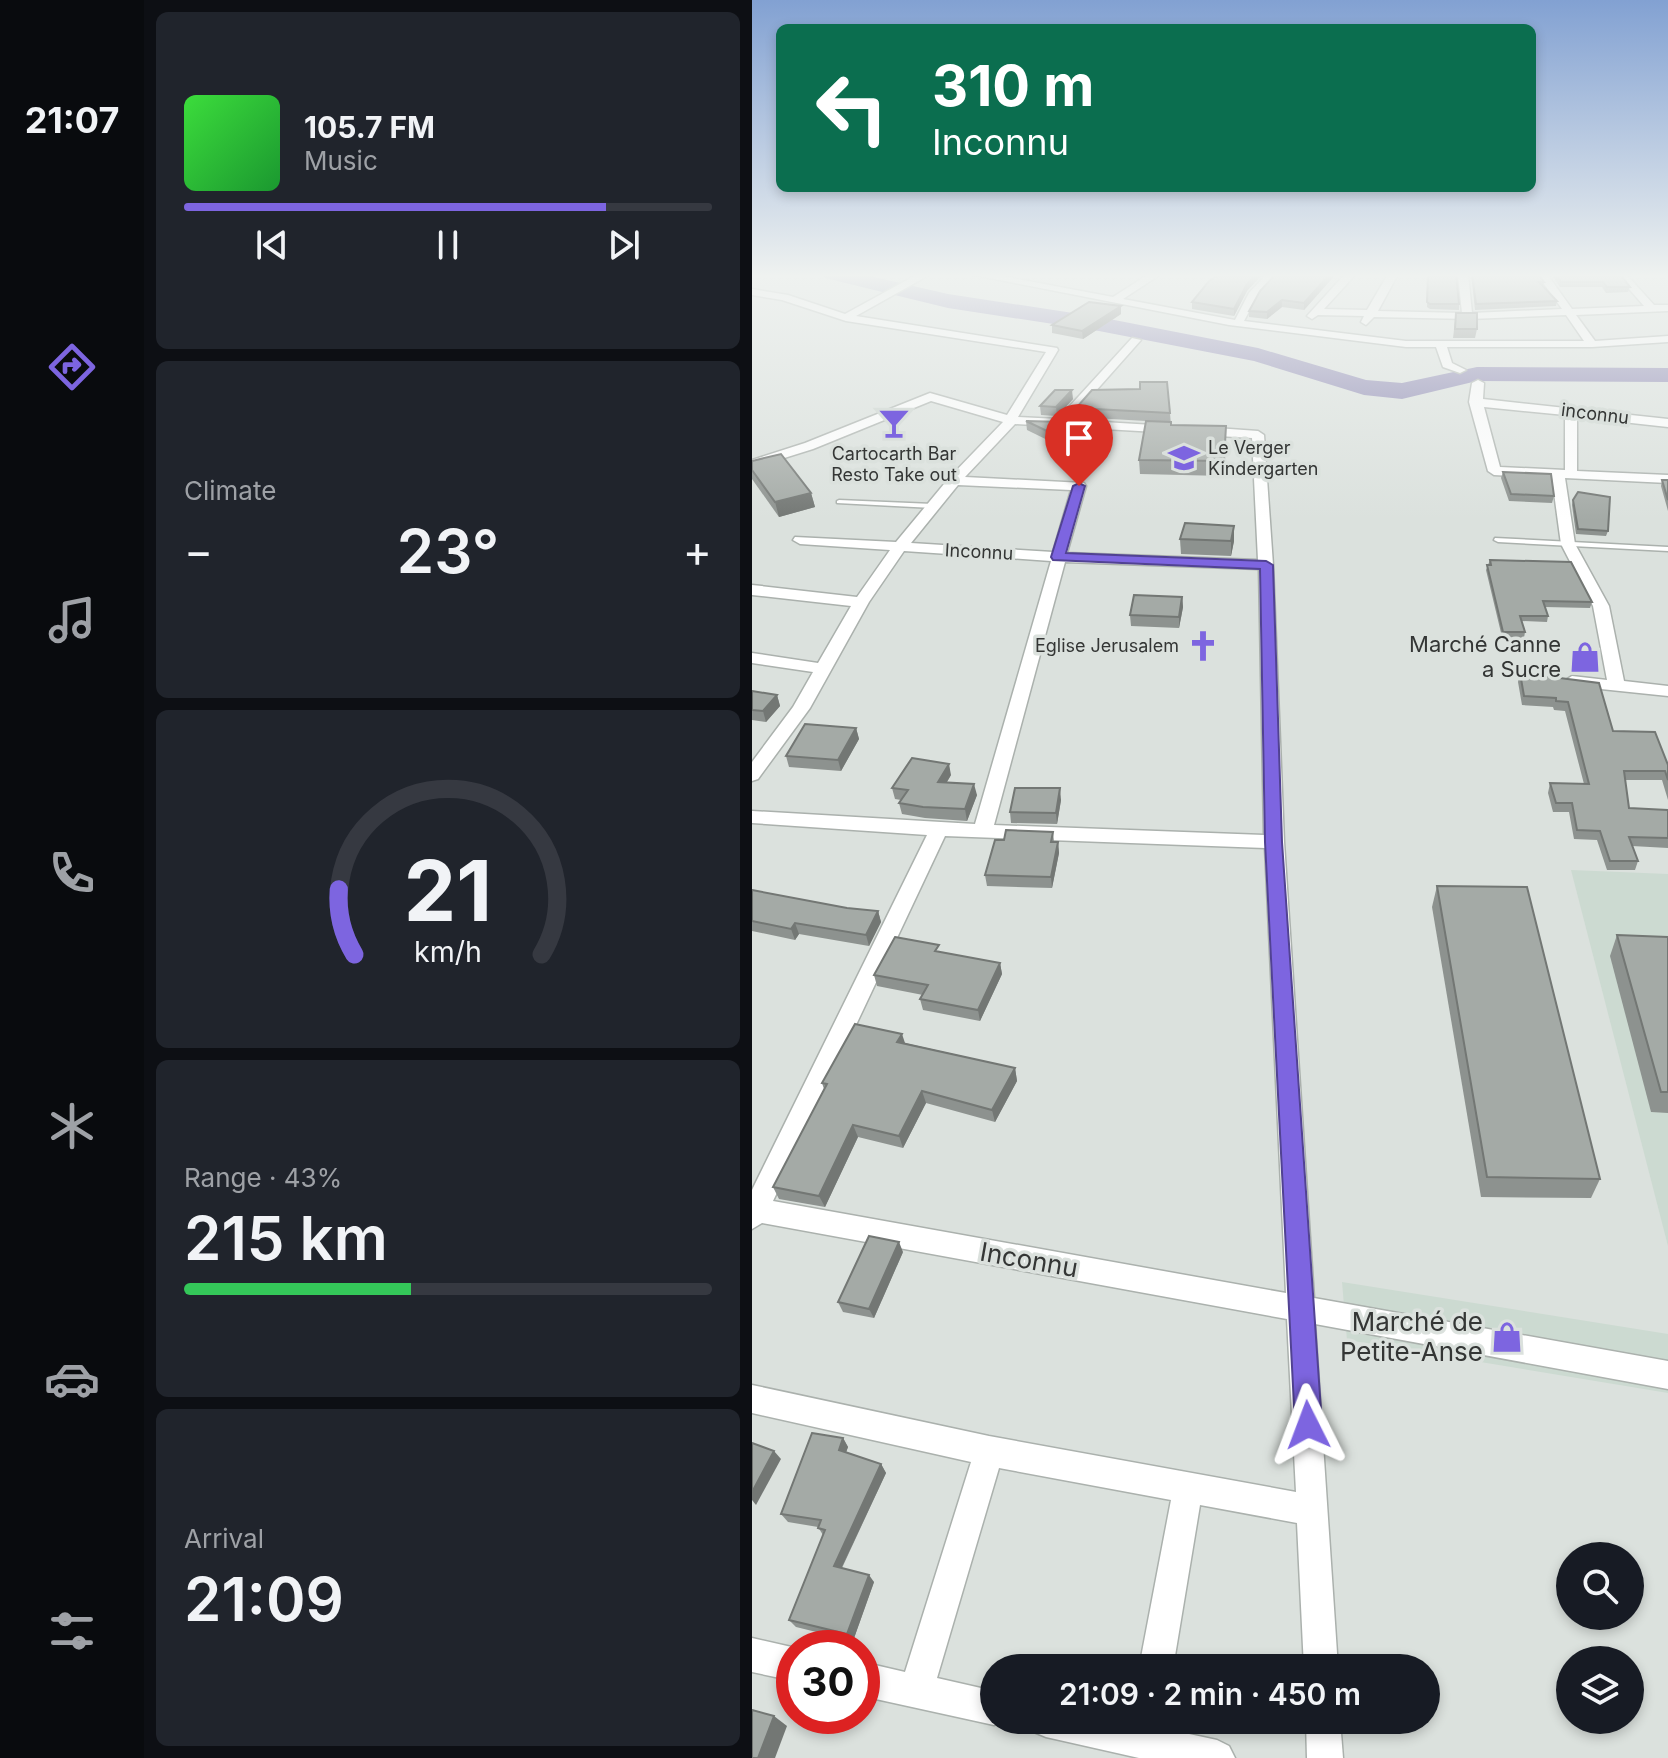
<!DOCTYPE html>
<meta charset="utf-8">
<style>
:root{--surface:#171b24;--page:#20242c;--text:#f1f3f6;--muted:#9ea1a6;--line:#363941;--accent:#7d65e0}
body{margin:0;font-family:Inter,sans-serif;background:var(--page);color:var(--text);height:100vh;display:flex;flex-direction:column;font-size:30px;white-space:nowrap}
*{box-sizing:border-box;margin:0}
p{font-size:26px;color:var(--muted)}
.icon{flex:none;width:44px;height:44px;fill:none;stroke:currentColor;stroke-width:2;stroke-linecap:round;stroke-linejoin:round}
.map{position:relative;flex:1;overflow:hidden}
.drawer{display:flex;flex-direction:column;gap:12px;padding:12px;background:#0d0f14;width:608px}
.drawer>*{flex:none}
.guide{position:absolute;left:24px;top:24px;width:760px;height:168px;border-radius:12px;box-shadow:0 4px 12px #0003;background:#0b6e4f;color:#fff;overflow:hidden}
.tools{position:absolute;left:804px;top:1542px;display:grid;gap:16px}
.tools a{display:grid;place-items:center;width:88px;height:88px;border-radius:50%;background:var(--surface);box-shadow:0 4px 12px #0003;font-size:40px}
.speed{position:absolute;left:24px;top:1630px;display:flex;gap:16px;font-size:40px;font-weight:700;text-align:center}
.speed>*{display:grid;place-content:center;width:104px;height:104px;border-radius:50%;background:var(--surface);box-shadow:0 4px 12px #0003;line-height:1}
.speed .limit{border:12px solid #d22;background:#fff;color:#111}
.pin{position:absolute;display:grid;place-items:center;width:68px;height:68px;color:#fff;margin:-82px -34px;border-radius:50% 50% 50% 0;rotate:-45deg;box-shadow:0 0 8px #0007}
.pin .icon{rotate:45deg}
.me{position:absolute;width:88px;margin:-44px;rotate:357deg;stroke-linejoin:round;filter:drop-shadow(0 0 6px #0008)}
.turn{display:flex;align-items:center;gap:28px;height:168px;padding:0 24px;font-size:36px}
.turn .icon{width:104px;height:104px;stroke-width:2.5}
.turn b{display:block;font-size:56px;line-height:68px}
.big{font-size:60px;font-weight:600;line-height:1.1}
.drawer .tile{flex:1;display:flex;flex-direction:column;justify-content:center;gap:12px;min-width:0;padding:0 28px;border-radius:12px;background:var(--page)}
.drawer .dial{align-items:center;gap:0}
.dial svg{height:208px;overflow:visible;fill:none;stroke:var(--line);stroke-width:7;stroke-linecap:round;text-anchor:middle}
.dial text{fill:var(--text);stroke:none}
.song{display:flex;align-items:center;gap:24px}
.cover{width:96px;height:96px;border-radius:12px;background:linear-gradient(135deg,hsl(120 70% 55%),hsl(130 70% 35%))}
.played{height:8px;border-radius:4px;background:linear-gradient(90deg,var(--accent) 80%,var(--line) 80%)}
.keys{display:flex;justify-content:space-around;direction:ltr}
.heat{display:flex;justify-content:space-between;align-items:center;font-size:44px;direction:ltr}
.charge{height:12px;border-radius:6px;background:linear-gradient(90deg,#34c759 43%,var(--line) 0)}
.trip{position:absolute;left:228px;top:1654px;width:460px;height:80px;border-radius:40px;background:var(--surface);box-shadow:0 4px 12px #0003;font-weight:600;line-height:80px;text-align:center}
main{display:flex;flex:1;min-height:0}
.tab-bar{display:flex;flex-direction:column;width:144px;justify-content:space-around;align-items:center;background:#090b0e;color:var(--muted)}
.tab-bar .icon{width:56px;height:56px}
.tab-bar .selected{color:var(--accent)}
.tab-bar b{font-size:36px;color:var(--text)}
.map>svg:first-child{display:block}
.built{fill:#ccdad1}
.lines{fill:none;stroke-linecap:round;stroke-linejoin:round}
.river{fill:#8984b1;fill-rule:evenodd}
.service-casing{stroke:#abb1ad;stroke-width:3}
.minor-casing{stroke:#abb1ad;stroke-width:3}
.service{fill:#fff;fill-rule:evenodd}
.minor{fill:#fff;fill-rule:evenodd}
.wall{fill:#8d928f}
.shaded-wall{fill:#737774}
.building{fill:#a4aaa6;stroke:#737774;stroke-width:2}
.route{fill:#7d65e0;stroke:#514292;stroke-width:2}
.labels{text-anchor:middle;stroke-width:7;stroke-linejoin:round;paint-order:stroke}
.far-street-label{font-size:18px;fill:#343635;stroke:#dbe1dd}
.far-poi-label{font-size:18px;fill:#343635;stroke:#dbe1dd;text-anchor:start}
.poi-label{font-size:22px;fill:#343635;stroke:#dbe1dd;text-anchor:end}
.near-street-label{font-size:26px;fill:#343635;stroke:#dbe1dd}
.near-poi-label{font-size:26px;fill:#343635;stroke:#dbe1dd;text-anchor:end}
</style>
<main>
<nav class="tab-bar">
<b>21:07</b>
<svg class="icon selected" aria-label="directions" viewBox="0 0 24 24"><path d="M12 3l9 9-9 9-9-9zM9 14v-3h6M13 9l2 2-2 2"/></svg>
<svg class="icon" aria-label="music" viewBox="0 0 24 24"><path d="M9 18V5l10-2v13"/><circle cx="6" cy="18" r="3"/><circle cx="16" cy="16" r="3"/></svg>
<svg class="icon" aria-label="phone" viewBox="0 0 24 24"><path d="M5 4h4l2 5-3 2q2 4 5 5l2-3 5 2v4C11 20 4 13 5 4z"/></svg>
<svg class="icon" aria-label="climate" viewBox="0 0 24 24"><path d="M12 3v18M4 7l16 10M4 17L20 7"/></svg>
<svg class="icon" aria-label="car" viewBox="0 0 24 24"><path d="M5 17H2v-5l4-1 3-4h7l3 4 3 1v5h-3M9 17h6M6 11h13"/><circle cx="7" cy="17" r="2"/><circle cx="17" cy="17" r="2"/></svg>
<svg class="icon" aria-label="filters" viewBox="0 0 24 24"><path d="M4 7h16M4 17h16"/><circle cx="9" cy="7" r="2"/><circle cx="15" cy="17" r="2"/></svg>
</nav>
<section class="drawer">
<div class="tile">
<div class="song"><i class="cover"></i><div><b>105.7 FM</b><p>Music</p></div></div>
<div class="played"></div>
<div class="keys"><svg class="icon" aria-label="previous" viewBox="0 0 24 24"><path d="M18 5L8 12l10 7zM5 5v14"/></svg><svg class="icon" aria-label="pause" viewBox="0 0 24 24"><path d="M8 5v14M16 5v14"/></svg><svg class="icon" aria-label="next" viewBox="0 0 24 24"><path d="M6 5l10 7-10 7zM19 5v14"/></svg></div>
</div>
<div class="tile"><p>Climate</p>
<div class="heat"><a>−</a><b class="big">23°</b><a>+</a></div>
</div>
<div class="tile dial"><svg viewBox="0 0 100 80">
<path d="M14 69A42 42 0 1 1 86 69"/>
<path d="M14 69A42 42 0 0 1 8 44" stroke="#7d65e0"/>
<text x="50" y="56" font-size="32" font-weight="700">21</text>
<text x="50" y="72" font-size="11">km/h</text>
</svg></div>
<div class="tile"><p>Range · 43%</p><b class="big">215 km</b><div class="charge"></div></div>
<div class="tile"><p>Arrival</p><b class="big">21:09</b></div>
</section>
<div class="map">
<svg width="916" height="1758" viewBox="0 0 916 1758">
<rect width="100%" height="100%" fill="#dbe1dd"/>
<g class="built">
<path d="M819 870 916 874V1246Z"/>
<path d="M590 1282 916 1334V1393L595 1340Z"/>
</g>
<g class="lines">
<path class="river" d="M70 274H109L196 294 347 317 506 348 614 380 650 383 725 367 916 368V382L725 381 650 399 612 395 502 361 347 331 196 308 73 278Z"/>
<defs>
<g id="service">
<path d="M87 500 181 504 184 506 181 508 85 503V501Z"/>
<path d="M743 538 916 547V551L746 542 742 540Z"/>
</g>
<g id="minor">
<path d="M166 274H179L104 316 305 348 306 350 266 417 306 419 380 338 389 340 318 420 418 426 424 430 422 433 263 424 213 477 332 483 334 486 315 553 506 560 500 438 450 435 444 431 450 427 506 431 512 435 521 565 532 842 562 1298 916 1361V1389L563 1324 586 1668H552L545 1523 448 1505 421 1668H387L419 1500 247 1468 185 1678 242 1691V1720H254L242 1725 110 1696V1662L153 1672 219 1462 0 1413V1385L237 1436 544 1492 535 1319 10 1223 0 1229V1190L175 835 0 823V811L223 824 299 561 152 551 117 602 58 708 6 779 0 781V762L41 707 61 672 0 663V653L66 663 99 606 0 595V585L105 597 138 550 48 544 41 540 43 537 144 542 197 478 251 422 179 401 61 449 0 468V460L53 443 178 393 255 415 294 352 94 321 30 300 0 295V289L36 295 93 314ZM206 485 319 490 301 552 159 543ZM313 562 507 569 512 835 242 825ZM193 836 513 848 534 1293 21 1201Z"/>
<path d="M217 274H239L361 297 397 274H409L371 299 483 320 497 293 515 274H526L505 296 492 321 654 341H832L814 315 718 319 622 317 614 325 609 322 612 316 566 315 560 319 555 316 593 274H604L572 309 615 310 636 274H646L626 311 710 313 706 274H716L720 313 810 309 785 274H795L820 309 892 306 864 274H874L902 305H916V311L824 315 843 341 916 336V342L840 347H695L700 363 714 370 708 373 691 367 684 347H654L477 325Z"/>
<path d="M726 380 732 383 731 399 916 419V427L825 417V471L916 475V483L813 478 823 544 857 606 872 681 916 686V696L820 686 812 681 820 676 855 680 841 606 809 544 800 478 742 475 736 471 717 402 720 383ZM732 407 813 415V470L748 467Z"/>
<path d="M0 1638 44 1648 42 1681 0 1672Z"/>
<path d="M277 1720H372L465 1740 477 1746 483 1758H387L294 1737 282 1732Z"/>
<path d="M554 1720H588L591 1758H555Z"/>
</g>
</defs>
<use href="#service" class="service-casing"/>
<use href="#minor" class="minor-casing"/>
<use href="#service" class="service"/>
<use href="#minor" class="minor"/>
</g>
<g class="wall">
<path d="M524 274H584L552 310 530 307 515 319 497 317V311Z"/>
<path d="M676 274 707 304V310L678 309 675 307Z"/>
<path d="M719 274H786L792 282 791 286 805 301 804 306 723 310Z"/>
<path d="M799 274H868L878 287 876 292 854 293 850 287H808Z"/>
<path d="M495 291 482 316 440 309V302Z"/>
<path d="M704 313 725 329 723 338H701Z"/>
<path d="M369 314 331 339 300 333V325Z"/>
<path d="M321 399 305 416 289 415 288 406Z"/>
<path d="M324 408 418 413 419 425 474 426 472 476 388 474 387 460 394 421 324 417Z"/>
<path d="M274 421 351 432 344 453 320 452 275 430Z"/>
<path d="M0 461 59 493 63 507 27 517 0 479Z"/>
<path d="M751 472 802 496 800 503 757 501 749 478Z"/>
<path d="M910 480H916V511L909 486Z"/>
<path d="M821 500 856 531 854 536 824 534 820 505Z"/>
<path d="M482 526V541L479 556 429 554 428 539Z"/>
<path d="M738 560 840 602 838 608 793 607 796 616 795 622 770 621 773 632 772 638 750 637 734 570Z"/>
<path d="M430 597 431 607 427 628 379 626 378 615Z"/>
<path d="M768 673 916 765V800L910 780H873L877 808 916 810V848L880 846 886 861 883 870H855L845 840 822 839 817 812H801L796 793 798 783 832 784 813 711 802 710 801 707 770 705 766 682Z"/>
<path d="M0 691 25 695 28 706 14 722 0 720Z"/>
<path d="M104 728 107 739 89 771 37 767 34 756Z"/>
<path d="M199 775 195 782 225 795 215 821 173 818 150 814 147 803 149 800 143 799 140 788Z"/>
<path d="M309 800 305 824 259 823 258 812Z"/>
<path d="M301 832 302 842H306L307 853 300 888 235 886 233 875 252 840Z"/>
<path d="M685 886 848 1179 839 1198 729 1197 680 907Z"/>
<path d="M0 890 95 908 126 911 129 922 117 946 47 934 43 940 0 931Z"/>
<path d="M865 935 916 937V1113L899 1112 858 956Z"/>
<path d="M189 952 248 963 250 974 228 1021 171 1010 168 999 171 995 125 986 122 975Z"/>
<path d="M153 1043 263 1068 265 1081 243 1122 174 1103 151 1148 106 1137 73 1207 27 1199 21 1187 72 1089 70 1083Z"/>
<path d="M151 1252 122 1318 91 1312 86 1302Z"/>
<path d="M91 1438 96 1447 94 1452 129 1464 134 1473 90 1568 122 1582 101 1641 44 1627 37 1620 71 1535 66 1527 36 1522 29 1514Z"/>
</g>
<g class="shaded-wall">
<path d="M505 274H511L495 291 482 316V309L495 284Z"/>
<path d="M578 274H584L552 310V303Z"/>
<path d="M530 300V307L515 319V312Z"/>
<path d="M369 306V314L331 339 330 331Z"/>
<path d="M320 390 321 399 305 416 304 407Z"/>
<path d="M350 423 351 432 344 453V443Z"/>
<path d="M59 493 63 507 27 517 23 502Z"/>
<path d="M482 526V541L479 556V541Z"/>
<path d="M430 597 431 607 427 628V617Z"/>
<path d="M25 695 28 706 14 722 11 711Z"/>
<path d="M104 728 107 739 89 771 86 760Z"/>
<path d="M197 764 199 775 188 793 186 782Z"/>
<path d="M222 784 225 795 215 821 213 809Z"/>
<path d="M308 788 309 800 305 824 304 813Z"/>
<path d="M306 842 307 853 300 888 299 877Z"/>
<path d="M126 911 129 922 117 946 114 935Z"/>
<path d="M43 923 47 934 43 940 39 929Z"/>
<path d="M248 963 250 974 228 1021 226 1010Z"/>
<path d="M150 1034 154 1046 145 1042Z"/>
<path d="M263 1068 265 1081 243 1122 240 1110Z"/>
<path d="M170 1091 174 1103 151 1148 147 1136Z"/>
<path d="M101 1125 106 1137 73 1207 67 1196Z"/>
<path d="M147 1242 151 1252 122 1318 117 1309Z"/>
<path d="M91 1438 96 1447 92 1458 87 1450Z"/>
<path d="M22 1451 29 1459 4 1505 0 1500V1492Z"/>
<path d="M129 1464 134 1473 87 1573 82 1566Z"/>
<path d="M117 1575 122 1582 101 1641 95 1634Z"/>
<path d="M22 1716 35 1726 23 1758H6Z"/>
</g>
<g class="building">
<path d="M468 274H505L495 284 482 309 440 302 457 281Z"/>
<path d="M524 274H578L552 303 530 300 515 312 497 311 508 291Z"/>
<path d="M676 274H704L707 304H678L675 302Z"/>
<path d="M720 274H786L792 282H787L805 301 724 304Z"/>
<path d="M804 274H868L878 287H855L851 282H809Z"/>
<path d="M337 302 369 306 330 331 300 325Z"/>
<path d="M704 313H725V329H703Z"/>
<path d="M388 382H415L418 413 324 408 340 390 388 389Z"/>
<path d="M303 390H320L304 407 288 406Z"/>
<path d="M274 421 350 423 344 443H320Z"/>
<path d="M394 421 419 422V425L474 426 472 461 387 460Z"/>
<path d="M29 454 59 493 23 502 0 470V461Z"/>
<path d="M751 472 799 474 802 496 759 494Z"/>
<path d="M910 480H916V500Z"/>
<path d="M826 492 858 497 856 531 826 529 821 500Z"/>
<path d="M433 523 482 526 479 541 428 539Z"/>
<path d="M738 560 819 562 840 602 791 601 796 616H768L773 632H751L735 565H739Z"/>
<path d="M382 595 430 597 427 617 378 615Z"/>
<path d="M768 673 847 683 861 731 903 732 916 765V780L913 771H872L877 808 916 810V838L877 837 886 861H858L848 831 825 830 820 803H804L798 783 837 784 816 702 804 701V698L772 696Z"/>
<path d="M0 691 25 695 11 711 0 710Z"/>
<path d="M53 724 104 728 86 760 34 756Z"/>
<path d="M160 758 197 764 186 782 222 784 213 809 171 807 147 803 156 790 140 788Z"/>
<path d="M263 788H308L304 813 258 812Z"/>
<path d="M254 830 301 832 299 842H306L299 877 233 875 243 840H252Z"/>
<path d="M685 886 775 887 848 1179 735 1177Z"/>
<path d="M0 890 95 908 126 911 114 935 43 923 39 929 0 921Z"/>
<path d="M865 935 916 937V1092H909Z"/>
<path d="M143 937 187 945 183 951 248 963 226 1010 168 999 176 985 122 975Z"/>
<path d="M103 1024 150 1034 145 1042 263 1068 240 1110 170 1091 147 1136 101 1125 67 1196 21 1187 75 1084 70 1083Z"/>
<path d="M117 1236 147 1242 117 1309 86 1302Z"/>
<path d="M60 1433 91 1438 87 1450 129 1464 82 1566 117 1575 95 1634 37 1620 73 1530 66 1528 69 1520 29 1514Z"/>
<path d="M0 1443 22 1451 0 1492Z"/>
<path d="M0 1710 22 1716 6 1758H0Z"/>
</g>
<linearGradient id="sky" x2="0" y2="1"><stop stop-color="#82a1d2"/><stop offset="0.53" stop-color="#eff2f0"/><stop offset="1" stop-color="#eff2f0" stop-opacity="0"/></linearGradient>
<rect width="916" height="520" fill="url(#sky)"/>
<path class="route" d="M327 483 333 486 314 553 514 561 521 565 530 842 570 1425 566 1435 556 1439 547 1435 543 1425 513 842 508 569 301 560 299 557 321 486Z"/>
<defs>
<symbol id="bar-bare" viewBox="-9 -9 18 18"><path d="M-6-5H6L.8 .8V4.5H3.5V6h-7V4.5H-.8V.8Z" fill="#7d65e0" stroke="#dbe1dd" stroke-width="2.5" paint-order="stroke"/></symbol>
<symbol id="school-bare" viewBox="-9 -9 18 18"><path d="M0-5L7-2L0 1L-7-2ZM-4 1L0 2.5L4 1V4Q0 6-4 4Z" fill="#7d65e0" stroke="#dbe1dd" stroke-width="2.5" paint-order="stroke"/></symbol>
<symbol id="church-bare" viewBox="-9 -9 18 18"><path d="M-1.2-6h2.4v3.5h3.3v2.4h-3.3V6h-2.4V-.1h-3.3v-2.4h3.3Z" fill="#7d65e0" stroke="#dbe1dd" stroke-width="2.5" paint-order="stroke"/></symbol>
<symbol id="shop-bare" viewBox="-9 -9 18 18"><path d="M-5-2.5h2.3a2.7 3.5 0 0 1 5.4 0H5L5.5 6h-11ZM-1.5-2.5h3a1.5 2.3 0 0 0-3 0Z" fill="#7d65e0" stroke="#dbe1dd" stroke-width="2.5" paint-order="stroke"/></symbol>
</defs>
<g fill-rule="evenodd">
<use href="#bar-bare" x="120" y="401" width="44" height="44"/>
<use href="#school-bare" x="410" y="436" width="44" height="44"/>
<use href="#church-bare" x="429" y="624" width="44" height="44"/>
<use href="#shop-bare" x="811" y="635" width="44" height="44"/>
<use href="#shop-bare" x="733" y="1315" width="44" height="44"/>
</g>
<g class="labels">
<g class="far-street-label">
<text transform="translate(843 414) rotate(7)" y="6">inconnu</text>
<text transform="translate(227 552) rotate(3)" y="6">Inconnu</text>
</g>
<g class="far-poi-label">
<text x="456" y="454">Le Verger<tspan x="456" dy="21">Kindergarten</tspan></text>
<text x="142" y="460" text-anchor="middle">Cartocarth Bar<tspan x="142" dy="21">Resto Take out</tspan></text>
<text x="427" y="652" text-anchor="end">Eglise Jerusalem</text>
</g>
<g class="poi-label">
<text x="809" y="652">Marché Canne<tspan x="809" dy="25">a Sucre</tspan></text>
</g>
<g class="near-street-label">
<text transform="translate(277 1260) rotate(10)" y="9">Inconnu</text>
</g>
<g class="near-poi-label">
<text x="731" y="1331">Marché de<tspan x="731" dy="30">Petite-Anse</tspan></text>
</g>
</g>
</svg>
<div class="tools">
<a><svg class="icon" aria-label="search" viewBox="0 0 24 24"><circle cx="10" cy="10" r="6"/><path d="M15 15l6 6"/></svg></a>
<a><svg class="icon" aria-label="layers" viewBox="0 0 24 24"><path d="M12 4l9 5-9 5-9-5zM3 14l9 5 9-5"/></svg></a>
</div>
<div class="speed"><div class="limit">30</div></div>
<div class="pin" style="left:327px;top:486px;background:#d93025"><svg class="icon" aria-label="arrive" viewBox="0 0 24 24"><path d="M6 21V4h12l-3 4 3 4H6"/></svg></div>
<svg class="me" style="left:556px;top:1425px" viewBox="-20 -20 40 40"><path d="M0-17L14 15 0 8-14 15z" fill="#7d65e0" stroke="#fff" stroke-width="4"/></svg>
<div class="trip">21:09 · 2 min · 450 m</div>
<div class="guide">
<div class="turn"><svg class="icon" aria-label="left" viewBox="0 0 24 24"><path d="M17 20v-9H6M10 6l-5 5 5 5"/></svg><div><b>310 m</b>Inconnu</div></div>
</div>
</div>
</main>
